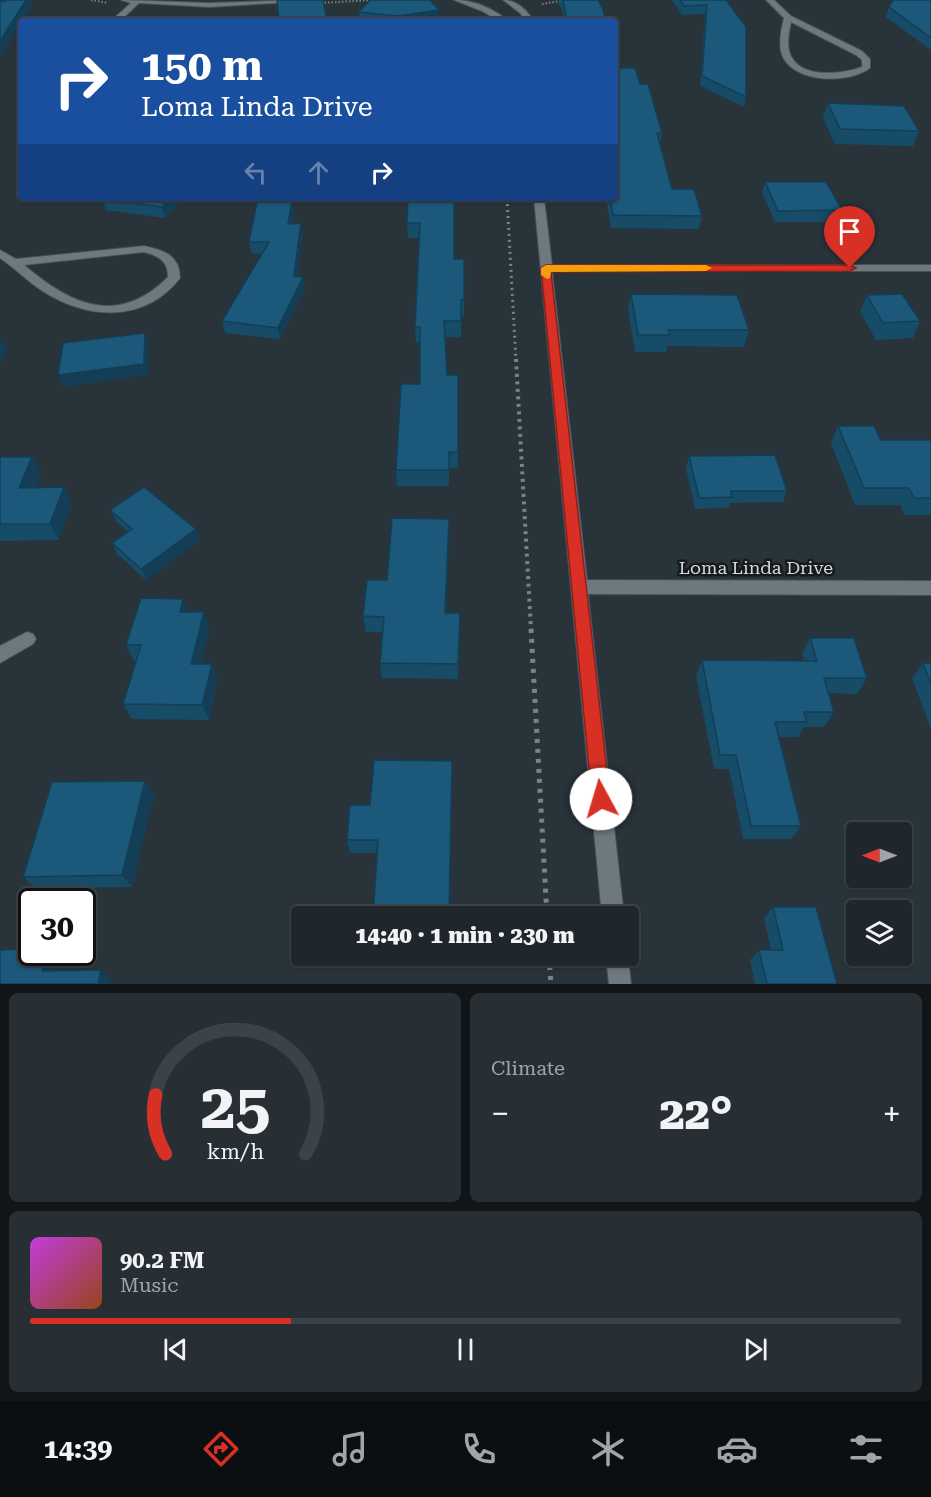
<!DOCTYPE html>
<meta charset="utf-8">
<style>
:root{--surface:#1f262c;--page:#272e34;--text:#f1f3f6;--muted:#a1a5a9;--line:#3c4348;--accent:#d93025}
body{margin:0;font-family:"Roboto Serif",serif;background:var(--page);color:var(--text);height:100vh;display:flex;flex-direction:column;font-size:22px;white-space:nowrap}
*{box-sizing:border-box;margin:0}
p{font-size:20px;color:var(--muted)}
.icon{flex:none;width:33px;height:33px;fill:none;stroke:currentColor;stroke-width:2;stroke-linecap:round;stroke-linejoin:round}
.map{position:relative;height:984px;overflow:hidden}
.side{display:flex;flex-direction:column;gap:9px;padding:9px;background:#111518;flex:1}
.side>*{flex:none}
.banner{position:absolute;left:18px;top:18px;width:600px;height:183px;border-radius:6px;box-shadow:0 2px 4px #0004,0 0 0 2px var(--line);background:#1a4fa0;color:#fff;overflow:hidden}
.needle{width:39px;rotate:270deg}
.tools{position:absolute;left:846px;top:822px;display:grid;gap:12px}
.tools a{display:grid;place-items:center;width:66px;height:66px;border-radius:6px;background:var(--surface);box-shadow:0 2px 4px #0004,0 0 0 2px var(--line);font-size:30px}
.speed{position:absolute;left:18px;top:888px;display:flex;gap:12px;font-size:30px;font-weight:700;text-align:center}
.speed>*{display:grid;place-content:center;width:78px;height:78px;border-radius:50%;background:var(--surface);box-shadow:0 2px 4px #0004,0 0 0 2px var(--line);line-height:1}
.speed .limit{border:3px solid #111;border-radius:9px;background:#fff;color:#111}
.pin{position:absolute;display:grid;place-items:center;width:51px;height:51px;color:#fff;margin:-62px -26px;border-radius:50% 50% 50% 0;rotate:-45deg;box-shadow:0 0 6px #0007}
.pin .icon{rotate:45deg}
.me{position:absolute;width:66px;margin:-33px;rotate:354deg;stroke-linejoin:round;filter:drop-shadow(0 0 4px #0008)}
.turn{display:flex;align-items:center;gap:21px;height:126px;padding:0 24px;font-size:27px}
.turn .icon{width:78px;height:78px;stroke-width:2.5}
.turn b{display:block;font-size:42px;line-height:51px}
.lanes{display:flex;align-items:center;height:57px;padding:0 24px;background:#0003;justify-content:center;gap:30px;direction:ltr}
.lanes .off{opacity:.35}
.big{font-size:45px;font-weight:800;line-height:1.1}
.side .card{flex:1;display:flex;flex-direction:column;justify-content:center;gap:9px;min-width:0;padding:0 21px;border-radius:9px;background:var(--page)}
.side .dial{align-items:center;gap:0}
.dial svg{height:156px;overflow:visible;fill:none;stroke:var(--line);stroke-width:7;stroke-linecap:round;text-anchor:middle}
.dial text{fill:var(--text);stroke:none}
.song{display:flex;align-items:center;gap:18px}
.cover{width:72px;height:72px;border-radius:9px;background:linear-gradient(135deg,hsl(290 70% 55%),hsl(20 70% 35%))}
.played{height:6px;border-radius:3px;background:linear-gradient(90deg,var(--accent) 30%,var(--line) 30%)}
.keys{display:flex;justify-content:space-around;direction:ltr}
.heat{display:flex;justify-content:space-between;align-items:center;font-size:33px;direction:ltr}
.side .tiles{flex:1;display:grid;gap:9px;grid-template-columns:1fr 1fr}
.card:last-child{grid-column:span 2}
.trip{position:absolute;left:291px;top:906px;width:348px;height:60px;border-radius:6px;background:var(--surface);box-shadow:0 2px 4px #0004,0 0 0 2px var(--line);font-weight:800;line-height:60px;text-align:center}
.menu{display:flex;height:96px;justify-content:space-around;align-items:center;background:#0c0f12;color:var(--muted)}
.menu .icon{width:42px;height:42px}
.menu .active{color:var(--accent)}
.menu b{font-size:27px;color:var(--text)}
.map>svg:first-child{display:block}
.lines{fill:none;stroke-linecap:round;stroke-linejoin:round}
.minor-casing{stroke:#485056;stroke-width:2}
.path-far3{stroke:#7b8389;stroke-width:2;stroke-dasharray:1.5 2;stroke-linecap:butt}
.path-far2{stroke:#7b8389;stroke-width:3;stroke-dasharray:2 4;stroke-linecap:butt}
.path-far1{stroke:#7b8389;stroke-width:4;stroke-dasharray:3 4.5;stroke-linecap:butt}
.path{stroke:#7b8389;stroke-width:5;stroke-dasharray:4 6;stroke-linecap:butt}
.minor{fill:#6d787f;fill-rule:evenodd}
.wall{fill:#174c68}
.shaded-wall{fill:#133e55}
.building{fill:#1b5879;stroke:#133e55;stroke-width:1.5}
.route{fill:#d93025;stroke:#8d1f18;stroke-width:1.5}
.slow{fill:#f59e0b}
.labels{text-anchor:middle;stroke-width:5;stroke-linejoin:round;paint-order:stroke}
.street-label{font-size:18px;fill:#d3d9dd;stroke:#161a1d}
</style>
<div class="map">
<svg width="931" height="984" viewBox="0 0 931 984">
<rect width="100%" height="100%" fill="#29333a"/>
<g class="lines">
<defs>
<g id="minor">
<path d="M121 0 209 3 298 0 294 2 209 7 139 3 120 21H111L131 3Z"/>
<path d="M454 0C474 0 493 8 508 21H499L482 11Z"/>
<path d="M503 0C518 0 526 10 534 21H526L520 13Z"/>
<path d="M766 0H774L791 16 862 51 870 59V68C849 84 794 84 782 55 778 44 781 30 784 18ZM791 22 856 55 862 60V67C842 74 802 79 791 56 786 46 789 32 791 22Z"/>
<path d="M534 198H544L552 265H931V271H552L587 580 931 581V595L588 594 624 916H602Z"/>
<path d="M144 246C163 250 180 255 180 278 145 323 89 320 44 292 28 282 15 268 0 258V250L16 259ZM144 252C159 256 168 261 168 277 118 327 71 305 24 265Z"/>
<path d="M27 632 33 634 36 639 33 644 0 663V646Z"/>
<path d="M606 956H628L631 984H609Z"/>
</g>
</defs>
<use href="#minor" class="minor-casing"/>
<g class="path-far3">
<path d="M91 0 108 3"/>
<path d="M321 3 373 0"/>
<path d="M542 4 566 0"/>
</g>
<path class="path-far2" d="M507 198 516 361"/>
<path class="path-far1" d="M516 359 531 630"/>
<g class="path">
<path d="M531 629 547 916"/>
<path d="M549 956 551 984"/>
</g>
<use href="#minor" class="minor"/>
</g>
<g class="wall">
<path d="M557 0H598L605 21H564L563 13Z"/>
<path d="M672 0H726L746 97 744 107 700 86 705 14 682 15Z"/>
<path d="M931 0V50L886 17 889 7Z"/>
<path d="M439 10V19L429 21H360L359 12Z"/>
<path d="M616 68 640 84 662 133 660 145 672 189 702 216 699 229 611 228 606 198H615Z"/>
<path d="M828 103 919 131 913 146 835 144 823 118Z"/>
<path d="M765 182 842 210 838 222H775L762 193Z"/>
<path d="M103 198H183L165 218 106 210 102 199Z"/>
<path d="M408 198 454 259H464V316H461V337H445L447 375H458V468H449V486H397L396 470 420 384V343H416L415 327 419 238H408L407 223Z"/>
<path d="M292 201 294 212 292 224 303 234 297 277H303L305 289 280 339 225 333 222 321 262 253 252 254 249 242Z"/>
<path d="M631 294 749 330 744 347 667 346 666 352H635L628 310Z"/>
<path d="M867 295 920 321 913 338 876 340 860 312Z"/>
<path d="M838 426 881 440 931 441V515H905L900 505H855L831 443Z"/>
<path d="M689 456 787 491 783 502 730 503 728 508 695 509 686 468Z"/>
<path d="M0 457H32L41 473 35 488 72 504 59 540 0 541Z"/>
<path d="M110 510 196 529 200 540 146 580 117 554 112 543 128 532 116 521Z"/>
<path d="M449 519V535L446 613 460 629 458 679 382 678 380 663 383 632H366L363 616 387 580Z"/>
<path d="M188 612 210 628 201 664 218 679 209 720 132 719 123 704 136 661H134L126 645Z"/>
<path d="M810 638 867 678 857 694 828 693 834 712 824 727H804L798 737H778L801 826 791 839H743L729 769H714L696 676 702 660 804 661 802 653Z"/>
<path d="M923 663H931V729L912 678Z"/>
<path d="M452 761 453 775 377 853H350L347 840 370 805Z"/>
<path d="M145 781 154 795 132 887 36 888 23 877Z"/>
<path d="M773 907 837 984H755L750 960 759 950H771L764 918Z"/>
</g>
<g class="shaded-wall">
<path d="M26 0H30L32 6 22 21H21V23L0 57V41Z"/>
<path d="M439 10V19L429 21H397V16Z"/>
<path d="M170 198H183L165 218 162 207Z"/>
<path d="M292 201 294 212 290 235 288 224Z"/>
<path d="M301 223 303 234 296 288 294 276Z"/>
<path d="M303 277 305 289 280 339 278 328Z"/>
<path d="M145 333 149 344 148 375 63 387 58 375Z"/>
<path d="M2 340 8 352 0 363V343Z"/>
<path d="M32 457 41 473 28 505 19 488Z"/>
<path d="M64 487 72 504 59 540 50 524Z"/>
<path d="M449 519V535L446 629 445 613Z"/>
<path d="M196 529 200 540 146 580 141 569Z"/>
<path d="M183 599 190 615 180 612Z"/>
<path d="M204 612 210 628 197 679 191 664Z"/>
<path d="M460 613V629L458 679V664Z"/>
<path d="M212 664 218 679 209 720 202 705Z"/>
<path d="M452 761 450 916H449Z"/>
<path d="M145 781 154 795 132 887 122 875Z"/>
<path d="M47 952H53L61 959 55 981 42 971Z"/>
<path d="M101 970 112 980 111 984H98Z"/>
</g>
<g class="building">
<path d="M9 0H26L0 41V2Z"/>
<path d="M277 0H323L327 21H279Z"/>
<path d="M370 0H430L439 10 397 16 359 12Z"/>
<path d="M563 0H598L603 9 605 21H567Z"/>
<path d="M680 0H726L746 27V97L702 76 707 5 684 6Z"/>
<path d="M893 0H931V38L889 7Z"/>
<path d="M615 64 616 68H635L640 84H648L662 133H657L672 189H694L702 216 613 215 610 198H615Z"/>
<path d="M828 103 904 106 919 131 840 129Z"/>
<path d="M765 182H826L842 210 778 211Z"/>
<path d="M103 198H170L162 207 102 199Z"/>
<path d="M408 198H454V259H464V300H461V321H444L447 375H458V452H449V470H396L401 384H420V327H415L420 223H407Z"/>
<path d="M292 201 288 224 301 223 294 276 303 277 278 328 222 321 269 242H249L257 202Z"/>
<path d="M631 294 737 295 749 330H668L670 335H638Z"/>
<path d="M902 294 920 321 883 323 867 295Z"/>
<path d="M145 333 144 364 58 375 63 343Z"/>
<path d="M838 426H874L881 440H931V498H914L909 488H864Z"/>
<path d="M775 455 787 491H731L732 497 699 498 689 456Z"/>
<path d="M0 457H32L19 488 64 487 50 524H0Z"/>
<path d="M144 487 196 529 141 569 112 543 132 529 110 510Z"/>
<path d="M392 518 449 519 445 613H460L458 664 380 663 384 617 363 616 367 580H387Z"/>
<path d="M141 598 183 599 180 612H204L191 664H212L202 705 123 704 141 645H126Z"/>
<path d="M810 638H854L867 678H824L834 712H804L807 722H775L801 826H751L736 755H720L702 660 817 661Z"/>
<path d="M923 663H931V684Z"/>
<path d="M374 760 452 761 449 916H373L378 840H347L350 805H370Z"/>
<path d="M145 781 122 875 23 877 52 782Z"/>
<path d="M773 907H816L837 984H767L759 950H783Z"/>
<path d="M32 949V952H47L42 971 101 970 98 984H0V950Z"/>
</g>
<path class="route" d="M546 265H850L856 268 850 271 551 272 610 799 608 805 601 808 595 805 592 799 541 268Z"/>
<path class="slow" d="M546 265H706L712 268 706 271 551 272 550 278 547 279 541 275V268Z"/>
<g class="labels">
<g class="street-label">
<text x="756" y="574">Loma Linda Drive</text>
</g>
</g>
</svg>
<div class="tools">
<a><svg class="needle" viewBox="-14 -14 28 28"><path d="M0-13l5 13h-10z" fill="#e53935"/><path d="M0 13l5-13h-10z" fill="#a1a5a9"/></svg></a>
<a><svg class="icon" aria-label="layers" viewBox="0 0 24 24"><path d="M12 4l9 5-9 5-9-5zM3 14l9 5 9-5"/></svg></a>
</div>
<div class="speed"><div class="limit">30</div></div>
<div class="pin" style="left:850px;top:268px;background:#d93025"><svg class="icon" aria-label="arrive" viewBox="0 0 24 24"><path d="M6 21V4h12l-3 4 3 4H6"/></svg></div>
<svg class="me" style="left:601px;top:799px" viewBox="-20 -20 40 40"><circle r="19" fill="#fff"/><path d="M0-13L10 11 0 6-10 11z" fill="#d93025"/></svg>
<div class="trip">14:40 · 1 min · 230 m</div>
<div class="banner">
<div class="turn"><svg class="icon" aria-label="right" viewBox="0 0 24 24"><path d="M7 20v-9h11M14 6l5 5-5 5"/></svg><div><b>150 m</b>Loma Linda Drive</div></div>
<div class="lanes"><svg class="icon off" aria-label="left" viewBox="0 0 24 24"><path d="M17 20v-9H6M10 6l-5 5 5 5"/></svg><svg class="icon off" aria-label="ahead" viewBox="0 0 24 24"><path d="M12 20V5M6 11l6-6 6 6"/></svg><svg class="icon" aria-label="right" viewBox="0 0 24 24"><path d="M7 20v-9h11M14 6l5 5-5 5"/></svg></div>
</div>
</div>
<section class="side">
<div class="tiles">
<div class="card dial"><svg viewBox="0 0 100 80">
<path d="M14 69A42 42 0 1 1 86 69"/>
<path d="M14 69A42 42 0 0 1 9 39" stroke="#d93025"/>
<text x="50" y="56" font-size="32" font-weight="700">25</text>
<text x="50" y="72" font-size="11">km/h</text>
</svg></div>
<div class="card"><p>Climate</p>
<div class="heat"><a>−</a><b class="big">22°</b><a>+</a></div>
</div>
<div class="card">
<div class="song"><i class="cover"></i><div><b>90.2 FM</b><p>Music</p></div></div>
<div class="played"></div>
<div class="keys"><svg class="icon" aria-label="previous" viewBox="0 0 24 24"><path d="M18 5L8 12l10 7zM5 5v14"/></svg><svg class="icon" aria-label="pause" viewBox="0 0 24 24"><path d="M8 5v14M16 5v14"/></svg><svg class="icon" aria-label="next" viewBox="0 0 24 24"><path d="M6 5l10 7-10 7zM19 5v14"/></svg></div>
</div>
</div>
</section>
<nav class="menu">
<b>14:39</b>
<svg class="icon active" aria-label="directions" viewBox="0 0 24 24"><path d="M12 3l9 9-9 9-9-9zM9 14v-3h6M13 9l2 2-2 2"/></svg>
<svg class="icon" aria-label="music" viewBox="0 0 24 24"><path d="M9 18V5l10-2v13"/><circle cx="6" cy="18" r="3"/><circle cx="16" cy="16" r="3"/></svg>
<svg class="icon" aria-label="phone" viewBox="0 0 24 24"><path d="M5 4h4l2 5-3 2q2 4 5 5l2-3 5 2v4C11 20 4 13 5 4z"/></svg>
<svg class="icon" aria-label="climate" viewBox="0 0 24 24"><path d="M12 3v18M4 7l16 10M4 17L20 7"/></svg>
<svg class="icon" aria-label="car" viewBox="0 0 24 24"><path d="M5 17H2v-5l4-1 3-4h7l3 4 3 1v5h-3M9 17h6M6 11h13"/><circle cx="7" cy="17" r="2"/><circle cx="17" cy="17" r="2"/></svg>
<svg class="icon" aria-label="filters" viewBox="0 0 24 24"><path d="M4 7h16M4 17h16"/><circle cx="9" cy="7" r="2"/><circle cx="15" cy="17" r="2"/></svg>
</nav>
